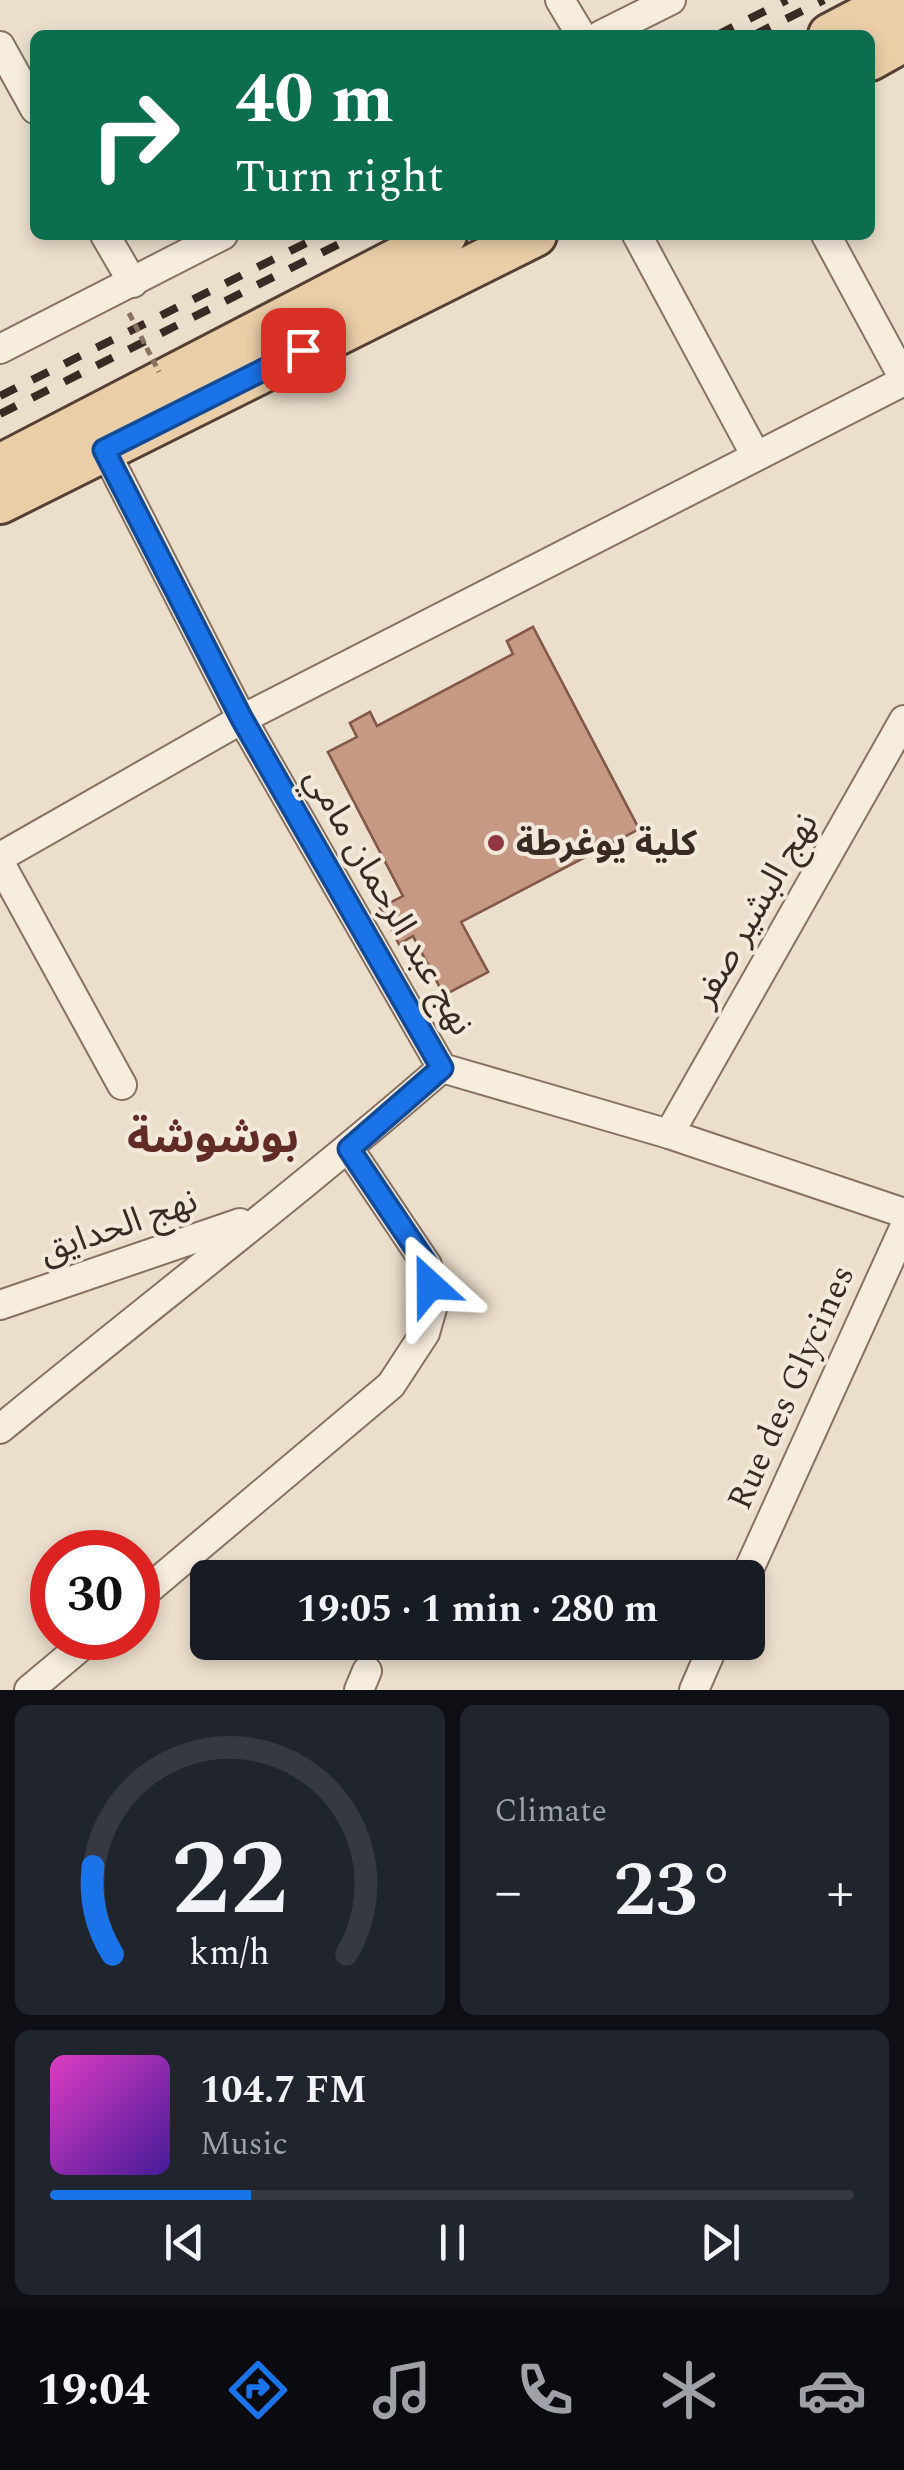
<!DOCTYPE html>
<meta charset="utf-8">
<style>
:root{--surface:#171b24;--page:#20242c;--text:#f1f3f6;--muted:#9ea1a6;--line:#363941;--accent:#1a73e8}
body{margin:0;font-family:Spectral,"Noto Sans Arabic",serif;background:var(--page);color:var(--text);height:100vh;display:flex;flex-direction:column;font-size:38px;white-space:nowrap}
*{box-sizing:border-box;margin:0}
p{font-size:32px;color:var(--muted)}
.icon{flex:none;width:55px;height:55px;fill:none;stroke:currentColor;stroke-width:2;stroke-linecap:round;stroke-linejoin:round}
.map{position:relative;height:1690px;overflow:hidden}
.details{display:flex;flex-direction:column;gap:15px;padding:15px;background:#0d0f14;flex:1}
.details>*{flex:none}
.top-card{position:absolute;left:30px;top:30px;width:845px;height:210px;border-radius:15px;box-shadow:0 5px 15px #0003;background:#0b6e4f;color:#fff;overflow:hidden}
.speed{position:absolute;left:30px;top:1530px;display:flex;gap:20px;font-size:50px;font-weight:700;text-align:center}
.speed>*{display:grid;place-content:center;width:130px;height:130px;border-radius:50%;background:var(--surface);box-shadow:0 5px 15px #0003;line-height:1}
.speed .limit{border:15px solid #d22;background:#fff;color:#111}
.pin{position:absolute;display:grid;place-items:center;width:85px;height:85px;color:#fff;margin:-42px;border-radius:20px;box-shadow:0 5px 15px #0006}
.me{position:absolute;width:110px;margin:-55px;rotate:336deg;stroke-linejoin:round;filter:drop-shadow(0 0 8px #0008)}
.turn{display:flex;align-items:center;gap:35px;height:210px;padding:0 40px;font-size:45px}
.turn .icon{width:130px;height:130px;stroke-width:2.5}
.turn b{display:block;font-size:70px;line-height:85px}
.big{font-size:75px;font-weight:700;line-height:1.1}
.details .card{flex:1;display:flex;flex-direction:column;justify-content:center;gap:15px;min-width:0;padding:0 35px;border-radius:15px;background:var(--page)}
.details .dial{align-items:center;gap:0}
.dial svg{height:260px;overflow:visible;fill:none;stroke:var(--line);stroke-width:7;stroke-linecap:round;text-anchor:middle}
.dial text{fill:var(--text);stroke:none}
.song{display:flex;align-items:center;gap:30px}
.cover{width:120px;height:120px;border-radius:15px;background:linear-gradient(135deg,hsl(310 70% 55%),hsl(260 70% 35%))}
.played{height:10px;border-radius:5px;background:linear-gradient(90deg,var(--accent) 25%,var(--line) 25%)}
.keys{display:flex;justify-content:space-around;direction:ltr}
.heat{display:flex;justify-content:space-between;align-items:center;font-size:55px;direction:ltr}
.details .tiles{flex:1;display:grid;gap:15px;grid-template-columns:1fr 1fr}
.card:last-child{grid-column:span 2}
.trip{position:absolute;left:190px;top:1560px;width:575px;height:100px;border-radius:15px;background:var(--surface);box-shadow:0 5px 15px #0003;font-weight:700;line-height:100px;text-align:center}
.tabs{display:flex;height:160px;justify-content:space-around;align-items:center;background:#090b0e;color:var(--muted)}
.tabs .icon{width:70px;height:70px}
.tabs .active{color:var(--accent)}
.tabs b{font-size:45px;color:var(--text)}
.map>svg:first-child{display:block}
.building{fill:#c69985;stroke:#845949;stroke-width:2.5;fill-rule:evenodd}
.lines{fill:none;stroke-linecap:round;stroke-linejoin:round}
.street-casing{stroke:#877161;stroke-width:32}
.primary-casing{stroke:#564034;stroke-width:48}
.street{stroke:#f7edde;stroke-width:28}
.primary{stroke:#eacea8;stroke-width:42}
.rail{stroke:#392b23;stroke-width:8;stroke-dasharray:18 18;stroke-linecap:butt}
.path-bridge{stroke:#877161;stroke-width:5;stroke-dasharray:8 5;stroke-linecap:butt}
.route-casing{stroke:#114b97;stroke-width:25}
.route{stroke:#1a73e8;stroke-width:18}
.poi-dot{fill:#913641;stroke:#f3e9da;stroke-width:4}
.labels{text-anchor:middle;stroke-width:8;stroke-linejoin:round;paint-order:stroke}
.poi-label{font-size:35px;font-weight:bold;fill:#392b23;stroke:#f3e9da;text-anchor:start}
.street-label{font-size:35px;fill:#392b23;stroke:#f3e9da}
.district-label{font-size:45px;font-weight:bold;fill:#622c26;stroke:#f3e9da}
</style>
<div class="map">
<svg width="904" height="1690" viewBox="0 0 904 1690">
<rect width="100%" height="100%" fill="#ebdecb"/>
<g class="building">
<path d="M533 627 639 829 461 922 488 972 444 995 413 936 399 944 380 908 403 896 328 752 357 737 350 723 370 712 377 726 513 654 507 641ZM543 703 595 803 456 876 404 777Z"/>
<path d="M533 627 639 829 461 922 488 972 444 995 413 936 399 944 380 908 403 896 328 752 357 737 350 723 370 712 377 726 513 654 507 641Z"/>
</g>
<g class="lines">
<defs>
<g id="street">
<path d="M560 0 581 35"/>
<path d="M601 35 671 0"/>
<path d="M0 46 35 109"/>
<path d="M105 235 133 283"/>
<path d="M637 235 756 456"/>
<path d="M826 235 904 379"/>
<path d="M0 349 223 235"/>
<path d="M104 449 242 719 442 1068 669 1134 904 1213"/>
<path d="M0 857 242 719 904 381"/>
<path d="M0 863 122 1085"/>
<path d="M669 1134 904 720"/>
<path d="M0 1305 240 1223"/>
<path d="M0 1429C147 1308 299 1192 442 1068"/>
<path d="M745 1578 904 1228"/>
<path d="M138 1598 391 1385 425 1333 433 1305 427 1265 349 1149"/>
<path d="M29 1690 91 1638"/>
<path d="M359 1690 367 1671"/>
<path d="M694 1690 715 1642"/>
</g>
<g id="primary">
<path d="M830 35 897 0"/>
<path d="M870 59 904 40"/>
<path d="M0 466 445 235"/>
<path d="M0 502 535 235"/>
</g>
</defs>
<use href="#street" class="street-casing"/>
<use href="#primary" class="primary-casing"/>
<use href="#street" class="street"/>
<use href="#primary" class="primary"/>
<g class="rail">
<path d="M717 35 787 0"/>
<path d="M754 35 824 0"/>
<path d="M0 396 322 235"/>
<path d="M0 414 357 235"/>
</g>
<path class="path-bridge" d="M129 313 159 372"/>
</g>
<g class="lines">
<defs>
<path id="route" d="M303 350 104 450 242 719 442 1068 349 1149 427 1265 430 1285"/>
</defs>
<use href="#route" class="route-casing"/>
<use href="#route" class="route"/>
</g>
<circle class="poi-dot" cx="496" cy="843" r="10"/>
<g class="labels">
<g class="poi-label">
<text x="516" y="855">كلية يوغرطة</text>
</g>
<g class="street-label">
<text transform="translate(390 901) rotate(60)" y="12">نهج عبد الرحمان مامي</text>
<text transform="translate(754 909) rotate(-60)" y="12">نهج البشير صفر</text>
<text transform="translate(118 1225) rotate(-19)" y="12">نهج الحدايق</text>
<text transform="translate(790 1387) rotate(-66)" y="12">Rue des Glycines</text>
</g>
<g class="district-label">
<text x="213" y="1152">بوشوشة</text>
</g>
</g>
</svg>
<div class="speed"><div class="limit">30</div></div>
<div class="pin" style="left:303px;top:350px;background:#d93025"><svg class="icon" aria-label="arrive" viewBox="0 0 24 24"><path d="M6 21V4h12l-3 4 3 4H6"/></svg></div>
<svg class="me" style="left:430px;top:1285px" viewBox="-20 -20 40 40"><path d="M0-17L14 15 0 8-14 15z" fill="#1a73e8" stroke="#fff" stroke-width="4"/></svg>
<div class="trip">19:05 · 1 min · 280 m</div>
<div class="top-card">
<div class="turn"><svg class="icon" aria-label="right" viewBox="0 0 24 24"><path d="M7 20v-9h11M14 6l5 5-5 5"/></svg><div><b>40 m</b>Turn right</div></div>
</div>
</div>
<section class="details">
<div class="tiles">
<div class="card dial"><svg viewBox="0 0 100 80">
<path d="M14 69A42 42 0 1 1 86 69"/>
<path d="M14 69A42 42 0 0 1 8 42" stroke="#1a73e8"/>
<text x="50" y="56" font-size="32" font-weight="700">22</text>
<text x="50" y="72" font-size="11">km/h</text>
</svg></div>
<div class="card"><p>Climate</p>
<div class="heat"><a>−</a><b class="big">23°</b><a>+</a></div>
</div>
<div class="card">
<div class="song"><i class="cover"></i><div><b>104.7 FM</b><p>Music</p></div></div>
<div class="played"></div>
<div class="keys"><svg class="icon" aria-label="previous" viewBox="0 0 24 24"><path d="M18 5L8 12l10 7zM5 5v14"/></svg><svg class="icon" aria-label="pause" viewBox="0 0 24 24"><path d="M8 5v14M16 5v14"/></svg><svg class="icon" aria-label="next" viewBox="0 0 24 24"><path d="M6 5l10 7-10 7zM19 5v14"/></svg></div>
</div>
</div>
</section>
<nav class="tabs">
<b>19:04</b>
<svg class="icon active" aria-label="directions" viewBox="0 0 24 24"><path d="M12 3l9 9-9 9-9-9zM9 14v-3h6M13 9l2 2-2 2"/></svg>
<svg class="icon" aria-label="music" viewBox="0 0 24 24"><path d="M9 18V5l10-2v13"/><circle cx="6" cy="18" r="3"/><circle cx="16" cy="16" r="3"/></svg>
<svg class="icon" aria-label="phone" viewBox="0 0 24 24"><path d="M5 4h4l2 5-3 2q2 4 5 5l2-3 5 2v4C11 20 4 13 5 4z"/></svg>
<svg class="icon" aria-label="climate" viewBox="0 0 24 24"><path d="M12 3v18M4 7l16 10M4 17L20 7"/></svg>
<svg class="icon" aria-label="car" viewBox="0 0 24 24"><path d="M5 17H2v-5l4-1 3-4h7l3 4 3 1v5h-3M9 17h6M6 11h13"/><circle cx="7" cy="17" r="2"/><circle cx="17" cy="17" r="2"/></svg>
</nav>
